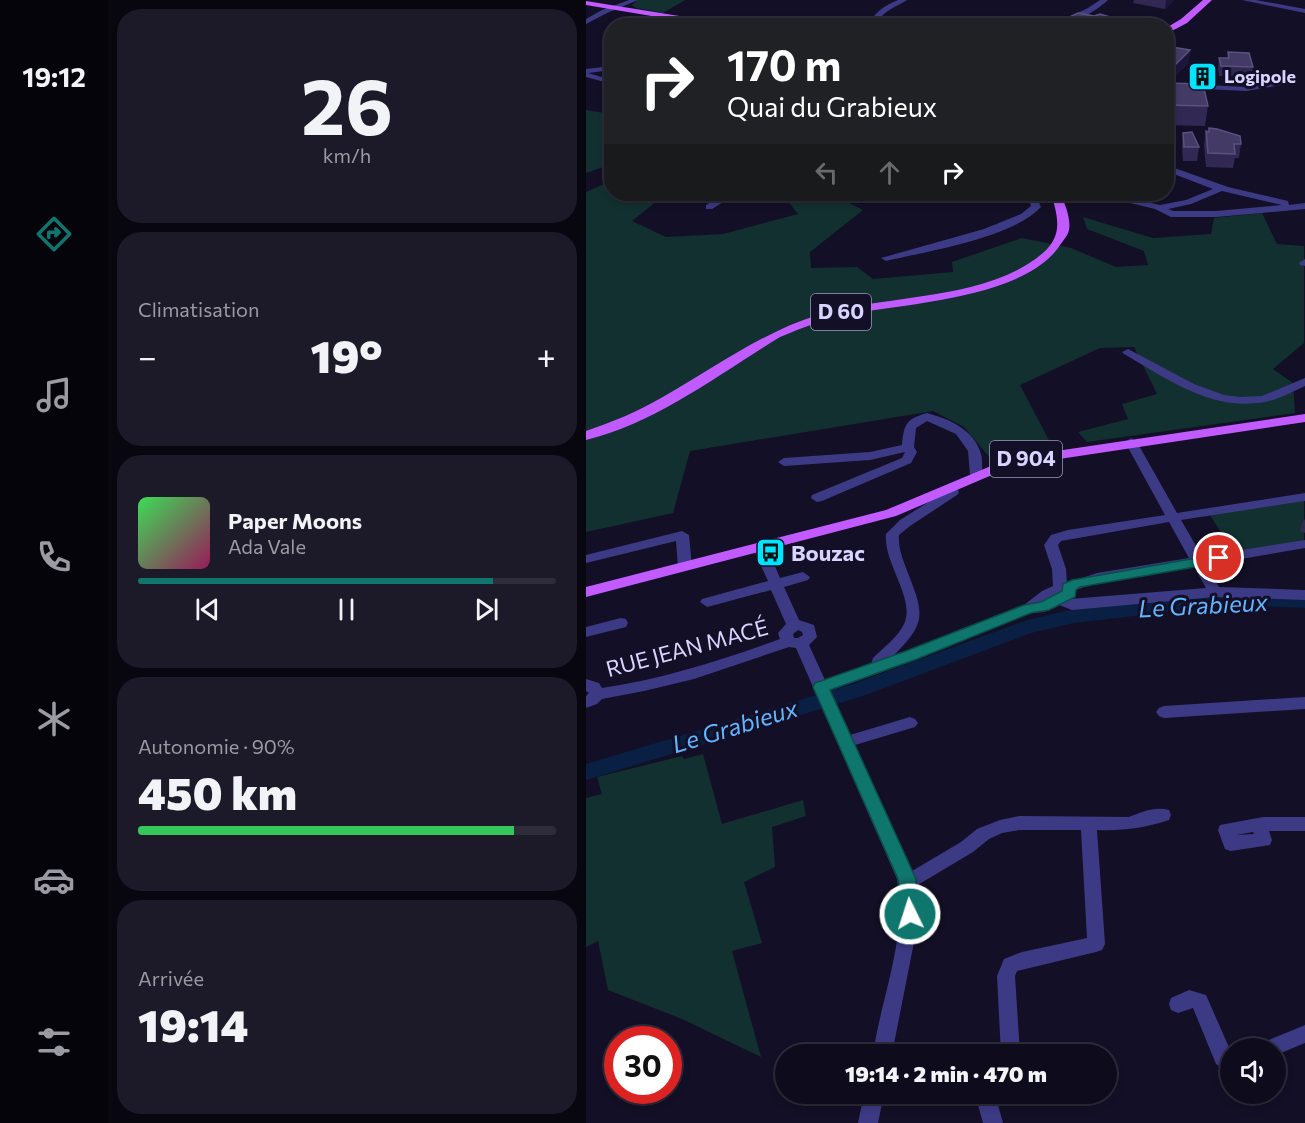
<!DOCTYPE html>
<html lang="fr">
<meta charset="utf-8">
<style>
:root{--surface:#0e0b1c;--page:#1c1929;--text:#f1f3f6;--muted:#9b9ba3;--line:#2e2b3b;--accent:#0f766e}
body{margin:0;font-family:Commissioner,sans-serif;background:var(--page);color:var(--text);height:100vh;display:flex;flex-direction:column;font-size:22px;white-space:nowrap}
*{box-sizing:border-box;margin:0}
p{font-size:20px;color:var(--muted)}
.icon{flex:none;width:33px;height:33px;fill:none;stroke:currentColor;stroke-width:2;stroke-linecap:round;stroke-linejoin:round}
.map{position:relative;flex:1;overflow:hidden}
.side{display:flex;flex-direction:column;gap:9px;padding:9px;background:#08060f;width:478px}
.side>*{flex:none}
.top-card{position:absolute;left:18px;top:18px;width:570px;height:183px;border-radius:24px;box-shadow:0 3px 9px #0003,0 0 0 2px var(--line);background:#202124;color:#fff;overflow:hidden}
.tools{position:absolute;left:634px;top:1038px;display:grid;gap:12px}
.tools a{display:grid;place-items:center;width:66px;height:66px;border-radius:50%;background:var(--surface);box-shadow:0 3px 9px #0003,0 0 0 2px var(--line);font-size:30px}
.speed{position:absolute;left:18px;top:1026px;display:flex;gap:12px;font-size:30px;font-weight:700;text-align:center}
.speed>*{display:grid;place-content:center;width:78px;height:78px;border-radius:50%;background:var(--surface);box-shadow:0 3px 9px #0003,0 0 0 2px var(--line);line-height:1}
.speed .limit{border:9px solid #d22;background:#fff;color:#111}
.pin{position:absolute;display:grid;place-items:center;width:51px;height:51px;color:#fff;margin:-26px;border:3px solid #fff;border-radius:50%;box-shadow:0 2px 6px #0007}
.me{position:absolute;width:66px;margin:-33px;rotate:356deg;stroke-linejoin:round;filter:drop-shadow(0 0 4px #0008)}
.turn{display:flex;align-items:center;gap:21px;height:126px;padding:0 24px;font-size:27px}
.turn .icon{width:78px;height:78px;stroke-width:2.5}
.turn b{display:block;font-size:42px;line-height:51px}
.lanes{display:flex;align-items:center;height:57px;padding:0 24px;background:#0003;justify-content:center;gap:30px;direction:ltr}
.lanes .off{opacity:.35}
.big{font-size:45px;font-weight:800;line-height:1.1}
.side .widget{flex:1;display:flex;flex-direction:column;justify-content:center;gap:9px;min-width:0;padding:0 21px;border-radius:24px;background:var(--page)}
.side .dial{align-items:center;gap:0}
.dial b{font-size:78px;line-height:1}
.song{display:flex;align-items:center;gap:18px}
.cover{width:72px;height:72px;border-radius:9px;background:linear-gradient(135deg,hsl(130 70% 55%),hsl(330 70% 35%))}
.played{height:6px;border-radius:3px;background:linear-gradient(90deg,var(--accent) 85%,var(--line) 85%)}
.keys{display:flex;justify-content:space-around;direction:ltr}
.heat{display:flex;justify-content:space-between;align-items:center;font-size:33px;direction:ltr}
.charge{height:9px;border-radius:4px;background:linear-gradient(90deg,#34c759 90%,var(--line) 0)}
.trip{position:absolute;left:189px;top:1044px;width:342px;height:60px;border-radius:30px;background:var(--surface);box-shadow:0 3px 9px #0003,0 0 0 2px var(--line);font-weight:800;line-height:60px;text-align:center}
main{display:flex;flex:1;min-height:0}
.menu{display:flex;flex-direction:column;width:108px;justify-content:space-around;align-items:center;background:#06040b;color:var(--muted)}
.menu .icon{width:42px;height:42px}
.menu .current{color:var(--accent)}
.menu b{font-size:27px;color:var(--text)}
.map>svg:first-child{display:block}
.green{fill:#12302f}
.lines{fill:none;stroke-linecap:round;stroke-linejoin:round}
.river{fill:#0a1f44;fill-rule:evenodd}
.minor{fill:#3d3a85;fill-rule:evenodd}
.major{fill:#c25bff;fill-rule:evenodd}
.wall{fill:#312854}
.shaded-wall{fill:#1d163a}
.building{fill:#433a66;stroke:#5a527e;stroke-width:1.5}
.route{fill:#0f766e;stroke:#0a4d48;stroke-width:1.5}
.labels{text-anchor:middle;stroke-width:6;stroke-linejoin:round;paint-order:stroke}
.far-poi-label{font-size:18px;font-weight:bold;fill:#d9d4ff;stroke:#130f26;text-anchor:start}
.shield{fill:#130f26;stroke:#9e99be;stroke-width:1.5}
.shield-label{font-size:21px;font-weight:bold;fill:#d9d4ff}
.poi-label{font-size:22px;font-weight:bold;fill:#d9d4ff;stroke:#130f26;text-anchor:start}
.street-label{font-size:22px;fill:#d9d4ff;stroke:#130f26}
.water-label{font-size:24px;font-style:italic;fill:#62b6ff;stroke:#130f26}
</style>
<main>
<nav class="menu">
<b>19:12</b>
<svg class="icon current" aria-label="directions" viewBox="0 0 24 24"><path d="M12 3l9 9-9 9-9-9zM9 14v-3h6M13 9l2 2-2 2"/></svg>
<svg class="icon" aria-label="music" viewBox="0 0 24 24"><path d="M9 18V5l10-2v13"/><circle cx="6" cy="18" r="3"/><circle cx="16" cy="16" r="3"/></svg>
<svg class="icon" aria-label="phone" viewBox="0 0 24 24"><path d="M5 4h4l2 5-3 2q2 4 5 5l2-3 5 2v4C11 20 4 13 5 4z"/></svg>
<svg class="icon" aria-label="climate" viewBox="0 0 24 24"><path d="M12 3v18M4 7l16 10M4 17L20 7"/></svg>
<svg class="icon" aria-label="car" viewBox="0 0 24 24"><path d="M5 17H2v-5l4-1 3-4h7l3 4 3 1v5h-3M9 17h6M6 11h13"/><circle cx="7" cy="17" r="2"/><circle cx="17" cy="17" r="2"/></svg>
<svg class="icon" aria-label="filters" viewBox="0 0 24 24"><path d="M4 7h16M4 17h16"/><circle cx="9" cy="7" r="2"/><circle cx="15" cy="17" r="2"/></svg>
</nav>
<section class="side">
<div class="widget dial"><b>26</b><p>km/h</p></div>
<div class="widget"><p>Climatisation</p>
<div class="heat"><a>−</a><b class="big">19°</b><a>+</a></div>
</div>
<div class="widget">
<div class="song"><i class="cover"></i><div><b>Paper Moons</b><p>Ada Vale</p></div></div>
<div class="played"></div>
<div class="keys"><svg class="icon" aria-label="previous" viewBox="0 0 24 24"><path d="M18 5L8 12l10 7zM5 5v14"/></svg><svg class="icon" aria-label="pause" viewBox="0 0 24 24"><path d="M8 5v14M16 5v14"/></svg><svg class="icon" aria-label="next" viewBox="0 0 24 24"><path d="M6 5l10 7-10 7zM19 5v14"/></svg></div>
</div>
<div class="widget"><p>Autonomie · 90%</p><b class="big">450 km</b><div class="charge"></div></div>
<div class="widget"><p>Arrivée</p><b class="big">19:14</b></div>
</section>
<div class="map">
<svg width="719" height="1123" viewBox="0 0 719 1123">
<rect width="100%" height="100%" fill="#130f26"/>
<g class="green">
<path d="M52 0H99L77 13 50 8 46 5Z"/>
<path d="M0 110 25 114 26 164 0 173Z"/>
<path d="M25 181 26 194H80L46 221 80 237 137 234 212 214 196 194H245L277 210 224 252 225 268 271 267 287 279 367 272 366 262 436 238 485 248 530 267 562 265 558 251 501 229 497 217 567 238 625 234 628 218 676 213 691 244 718 246V343L687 369 707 383 709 413 501 442 492 432 542 419 536 404 571 394 548 347 514 348 434 385 466 446 404 458 378 427 347 411 104 451 87 513 0 532V192Z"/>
<path d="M718 501V541L647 552 624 515Z"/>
<path d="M117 754 136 824 217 800 220 816 186 827 189 867 158 882 176 943 146 951 175 1057 96 1019 22 990 12 941 0 947V798L16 794 11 777 96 756 98 759Z"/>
</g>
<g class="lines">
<path class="river" d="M643 593 719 596V608L643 605 488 623 445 633 277 696 0 780V764L264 685 441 620 488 609Z"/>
<g class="minor">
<path d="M43 0H52L21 13 0 24V19L16 10Z"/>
<path d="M312 0H321C311 7 294 11 291 26H283C286 13 300 5 312 0Z"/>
<path d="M514 0H522C508 13 484 26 465 26L502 8Z"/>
<path d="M656 0H670L719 9V13Z"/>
<path d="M26 66V70L2 73 26 80V84L0 77V69Z"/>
<path d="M580 83 660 87 692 83 696 85 660 91 580 87Z"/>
<path d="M580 165 642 187 702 201 703 205 719 203V209L630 217H585L569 209 519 197 524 194 574 205 600 200 627 189 580 171ZM636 191 696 205 630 211H587L582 209 605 204Z"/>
<path d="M139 194H150L126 209H120V205Z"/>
<path d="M441 194H449L455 207C426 238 342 251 300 261L295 258 398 229 435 214 445 206Z"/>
<path d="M719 259V266L714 265 713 263Z"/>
<path d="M542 349 608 384 638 395 654 397 676 396 719 378V386C704 393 688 402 671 403 622 409 578 377 538 354L536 352Z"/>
<path d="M341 413C362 419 386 428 394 451 397 458 396 468 396 475L394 478H386L384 475 382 451 370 434 341 421 330 428 328 447 331 452 325 463 236 501 231 502 225 498 226 495 316 458 319 452 284 460 198 466 192 462 198 458 284 452 316 445C318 424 320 419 341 413Z"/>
<path d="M545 438 551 442 591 513 719 493V501L595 520 616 556 719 540V548L620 565 633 587 719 590V600L629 597 486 610 473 605 458 612 445 613 331 659 243 690 264 735 324 717 329 719 332 723 329 727 269 745 326 871 375 842 391 829 414 820 433 816 543 817C555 812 570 806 583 810L585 815 583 820C559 828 537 831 511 830L519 944 516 950 510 952 431 971 429 976 434 1054H415L411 976 418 959 436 952 501 938 495 830H433L416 833 403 839 387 852 330 886 332 905 330 932 306 1054H287C295 998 322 936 311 879L210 648 203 647 108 679 58 691 16 699 11 704 0 708V696L3 693 0 691V679L13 683 16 688C77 679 136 660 194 639L192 633 200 624 185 590 121 607 114 602 116 599 182 581 167 548 174 544 181 548 194 578 217 572 224 577 222 580 198 587 213 620 228 625 231 637 223 645 239 680 285 664 287 658C297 648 312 637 318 624 330 599 297 563 300 534L314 520 360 491 358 487 364 483 368 484 373 492 371 495 324 526 313 535C312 547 316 557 320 568 337 612 343 621 307 656L438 605 456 591 467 586 466 569 458 545 465 535 482 530 579 515 539 442ZM583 522 603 558 511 573 481 583 480 569 472 545 475 541ZM608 567 620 588 484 599 489 596 490 590 513 582ZM212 630 216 632 217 635 212 638H208L207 634Z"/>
<path d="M96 531 103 535 106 567 104 570H94L92 567 90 541 0 563V555Z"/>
<path d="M35 618 40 619 42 623 40 627 0 637V627Z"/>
<path d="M719 697V709L578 718 573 716 570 712 573 708 578 706Z"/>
<path d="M677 817H719V831H683L686 840 684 845 645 851 639 849 632 830 634 825ZM667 832 668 834 650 835Z"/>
<path d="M603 990 620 995 645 1052V1073L630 1064 607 1008 592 1013 585 1010 583 1004 585 998Z"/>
<path d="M719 1025V1043L690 1055V1048H676L678 1042Z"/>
<path d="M278 1094H298L292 1123H272Z"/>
<path d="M389 1094H409L417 1123H397Z"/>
</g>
<g class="major">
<path d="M617 0H626L601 23 580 34V28L595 19Z"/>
<path d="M0 1 143 24 147 26H125L0 5Z"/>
<path d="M465 194H475C479 205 485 218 483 230 482 235 477 241 474 245 439 299 318 303 260 315 237 319 216 328 194 337 133 374 70 423 0 440V431C26 422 51 412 75 398 127 369 174 333 232 315 300 294 403 301 458 252 477 235 472 216 465 194Z"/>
<path d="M719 414V422L427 466 310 516 0 597V587L300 510 424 458Z"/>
</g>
</g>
<g class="wall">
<path d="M548 0H588L579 9 547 3Z"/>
<path d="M481 18 530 26H480Z"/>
<path d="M580 46 604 50 602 63 586 79 580 78Z"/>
<path d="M642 52 667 67 665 77 633 76 632 68 633 58H641Z"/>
<path d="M580 83 622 106 619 126 580 125Z"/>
<path d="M623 128 655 144 653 158H649L647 168 620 167 618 145 620 131 622 132Z"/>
<path d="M597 133 613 147 611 161H597L596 147Z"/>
<path d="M719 519V533L714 531 716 523Z"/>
</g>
<g class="shaded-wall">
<path d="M580 0H588L579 9Z"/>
<path d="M531 19 530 26H520V23Z"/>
<path d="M604 50 602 63 586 79 588 66Z"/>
</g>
<g class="building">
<path d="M492 13 508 16 514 14 531 19 520 23 528 26H496L500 24 481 18Z"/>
<path d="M580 46 604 50 588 66 580 64Z"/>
<path d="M642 52 663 53 667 67 635 66 633 58H643Z"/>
<path d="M580 83 617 84 622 106 580 105Z"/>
<path d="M623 128 631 129 654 136 655 144H648L649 154 622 153 620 131 623 132Z"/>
<path d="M606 132 613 147H598L597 133Z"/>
</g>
<path class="route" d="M633 554 638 555 640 558 638 562 494 587 490 590 489 597 463 610 445 613 331 659 244 690 330 879 333 914 331 920 324 922 318 920 315 914 312 879 227 687 229 683 320 651 438 605 455 602 476 591 477 584 486 580Z"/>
<defs>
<symbol id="building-square" viewBox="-11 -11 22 22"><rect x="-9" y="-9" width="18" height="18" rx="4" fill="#00e5ff" stroke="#130f26"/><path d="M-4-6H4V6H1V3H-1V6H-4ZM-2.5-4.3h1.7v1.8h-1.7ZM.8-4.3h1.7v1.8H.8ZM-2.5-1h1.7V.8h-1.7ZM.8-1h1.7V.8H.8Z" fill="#111"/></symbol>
<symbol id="bus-square" viewBox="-11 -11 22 22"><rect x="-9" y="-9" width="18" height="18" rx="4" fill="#00e5ff" stroke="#130f26"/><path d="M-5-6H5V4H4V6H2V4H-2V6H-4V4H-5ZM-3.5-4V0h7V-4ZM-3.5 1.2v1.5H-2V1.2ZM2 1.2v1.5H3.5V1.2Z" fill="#111"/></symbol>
</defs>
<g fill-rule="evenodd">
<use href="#building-square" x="600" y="60" width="33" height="33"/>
<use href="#bus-square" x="168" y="536" width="33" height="33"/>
</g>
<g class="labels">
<g class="far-poi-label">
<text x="638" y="83">Logipole</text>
</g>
<g class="shield">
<rect x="225" y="294" width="60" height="36" rx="4.5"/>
<rect x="404" y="441" width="72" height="36" rx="4.5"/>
</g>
<g class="shield-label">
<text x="255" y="319">D 60</text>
<text x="440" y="466">D 904</text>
</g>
<g class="poi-label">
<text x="205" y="561">Bouzac</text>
</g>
<g class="street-label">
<text transform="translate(101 648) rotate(-15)" y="8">RUE JEAN MACÉ</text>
</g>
<g class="water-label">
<text transform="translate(617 606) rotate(-3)" y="8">Le Grabieux</text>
<text transform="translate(149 727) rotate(-17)" y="8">Le Grabieux</text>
</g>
</g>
</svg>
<div class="tools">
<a><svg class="icon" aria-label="sound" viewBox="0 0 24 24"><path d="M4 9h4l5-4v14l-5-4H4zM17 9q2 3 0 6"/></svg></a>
</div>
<div class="speed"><div class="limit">30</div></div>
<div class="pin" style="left:633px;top:558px;background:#d93025"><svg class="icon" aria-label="arrive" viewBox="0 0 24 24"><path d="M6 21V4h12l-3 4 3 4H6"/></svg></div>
<svg class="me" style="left:324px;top:914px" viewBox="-20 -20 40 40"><circle r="17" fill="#0f766e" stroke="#fff" stroke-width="3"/><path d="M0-11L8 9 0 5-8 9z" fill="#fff"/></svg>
<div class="trip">19:14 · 2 min · 470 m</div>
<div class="top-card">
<div class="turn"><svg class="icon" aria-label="right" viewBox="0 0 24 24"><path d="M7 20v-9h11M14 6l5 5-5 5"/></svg><div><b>170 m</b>Quai du Grabieux</div></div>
<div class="lanes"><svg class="icon off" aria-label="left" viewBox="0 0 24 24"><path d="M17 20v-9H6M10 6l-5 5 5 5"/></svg><svg class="icon off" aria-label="ahead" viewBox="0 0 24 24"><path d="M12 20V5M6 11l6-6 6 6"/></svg><svg class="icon" aria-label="right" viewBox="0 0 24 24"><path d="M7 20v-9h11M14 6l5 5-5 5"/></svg></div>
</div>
</div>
</main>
